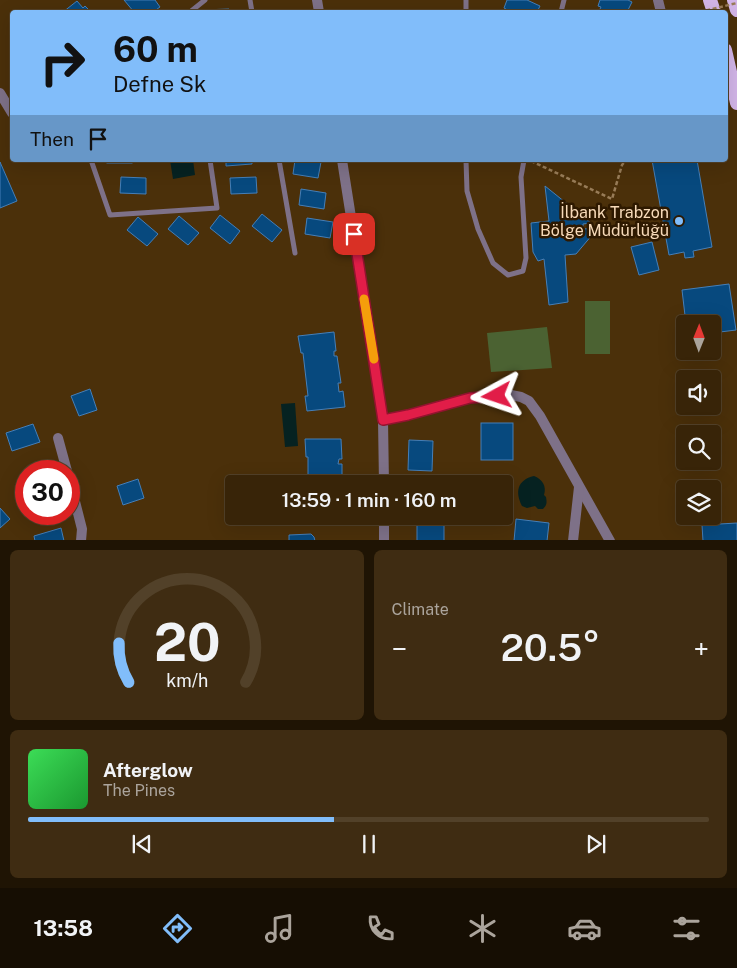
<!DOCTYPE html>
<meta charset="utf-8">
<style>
:root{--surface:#382408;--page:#3f2c12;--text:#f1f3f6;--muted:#aba49c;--line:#524129;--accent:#81bdfa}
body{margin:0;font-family:"Public Sans",sans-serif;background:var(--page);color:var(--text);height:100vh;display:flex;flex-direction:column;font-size:19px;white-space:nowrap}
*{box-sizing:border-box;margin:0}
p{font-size:16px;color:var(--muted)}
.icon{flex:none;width:28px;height:28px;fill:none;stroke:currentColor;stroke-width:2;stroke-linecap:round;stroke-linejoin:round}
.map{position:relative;height:540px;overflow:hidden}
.sheet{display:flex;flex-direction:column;gap:10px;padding:10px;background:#1f1404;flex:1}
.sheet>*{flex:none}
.guide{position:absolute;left:10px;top:10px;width:718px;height:152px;border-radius:5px;box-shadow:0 5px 20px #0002,0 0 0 1px var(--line);background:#81bdfa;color:#111;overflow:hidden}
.needle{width:32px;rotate:1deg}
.fabs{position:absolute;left:676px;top:315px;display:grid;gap:10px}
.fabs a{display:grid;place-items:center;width:45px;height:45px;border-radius:5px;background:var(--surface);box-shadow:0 5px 20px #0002,0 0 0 1px var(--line);font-size:25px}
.speed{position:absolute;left:15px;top:460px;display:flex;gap:10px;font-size:25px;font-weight:700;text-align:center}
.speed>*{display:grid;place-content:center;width:65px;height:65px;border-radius:50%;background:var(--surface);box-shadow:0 5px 20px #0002,0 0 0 1px var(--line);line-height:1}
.speed .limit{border:8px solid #d22;background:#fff;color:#111}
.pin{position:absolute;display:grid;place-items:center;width:42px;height:42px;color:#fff;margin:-21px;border-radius:10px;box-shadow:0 2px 8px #0006}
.me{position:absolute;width:55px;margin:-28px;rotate:265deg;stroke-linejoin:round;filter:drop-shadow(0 0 4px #0008)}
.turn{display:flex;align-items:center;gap:18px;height:105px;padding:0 20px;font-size:22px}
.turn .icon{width:65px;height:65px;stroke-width:2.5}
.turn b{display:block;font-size:35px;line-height:42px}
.then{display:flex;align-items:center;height:48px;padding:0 20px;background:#0003;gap:10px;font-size:19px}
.big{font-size:38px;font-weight:600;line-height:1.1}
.sheet .widget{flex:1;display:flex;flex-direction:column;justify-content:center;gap:8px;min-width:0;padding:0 18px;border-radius:8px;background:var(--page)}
.sheet .dial{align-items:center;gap:0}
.dial svg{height:130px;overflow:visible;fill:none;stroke:var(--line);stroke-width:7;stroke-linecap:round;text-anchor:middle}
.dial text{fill:var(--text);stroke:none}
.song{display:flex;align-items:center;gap:15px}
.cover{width:60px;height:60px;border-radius:8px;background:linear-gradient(135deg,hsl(130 70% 55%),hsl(130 70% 35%))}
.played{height:5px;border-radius:2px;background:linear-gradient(90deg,var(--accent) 45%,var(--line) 45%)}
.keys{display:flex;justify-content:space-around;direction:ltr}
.heat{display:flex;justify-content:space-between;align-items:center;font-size:28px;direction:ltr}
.sheet .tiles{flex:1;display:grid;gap:10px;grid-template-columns:1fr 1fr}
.widget:last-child{grid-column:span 2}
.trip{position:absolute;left:225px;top:475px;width:288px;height:50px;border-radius:5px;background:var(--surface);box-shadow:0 5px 20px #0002,0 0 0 1px var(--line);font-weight:600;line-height:50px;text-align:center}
.tabs{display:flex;height:80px;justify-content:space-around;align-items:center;background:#160e03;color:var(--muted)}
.tabs .icon{width:35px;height:35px}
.tabs .selected{color:var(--accent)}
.tabs b{font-size:22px;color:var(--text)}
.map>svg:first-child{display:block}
.green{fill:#4b6232}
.water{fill:#062221}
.building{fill:#07497e;stroke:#457fb8}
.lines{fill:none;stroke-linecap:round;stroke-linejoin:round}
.path{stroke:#987c58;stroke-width:2.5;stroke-dasharray:4 2.5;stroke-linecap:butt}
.service{stroke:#7e7188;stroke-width:5}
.minor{stroke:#7e7188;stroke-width:10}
.trunk{stroke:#d2b5e8;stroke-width:14}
.path-bridge{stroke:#987c58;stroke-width:2.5;stroke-dasharray:4 2.5;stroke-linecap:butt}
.route-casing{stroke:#92132f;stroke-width:12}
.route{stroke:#e11d48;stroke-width:9}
.slow{stroke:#f59e0b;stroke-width:9}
.poi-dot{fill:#81bdfa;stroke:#2e1900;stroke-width:2}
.labels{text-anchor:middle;stroke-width:5;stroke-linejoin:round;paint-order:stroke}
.poi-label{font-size:16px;fill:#f7dab9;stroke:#2e1900;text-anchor:end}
</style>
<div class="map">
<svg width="737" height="541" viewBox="0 0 737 541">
<rect width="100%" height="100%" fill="#4b300a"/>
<g class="green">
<rect x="585" y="301" width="25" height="53"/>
<path d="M547 327 552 368 491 372 487 333Z"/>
</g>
<g class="water">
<path d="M170 160H193L195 175 173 179Z"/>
<path d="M295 403 298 446 285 447 281 404Z"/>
<path d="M534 476C542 479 547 486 544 495L546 497C547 503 547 505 543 509H538L535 506 527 508 522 506C515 492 517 480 534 476Z"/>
</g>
<g class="building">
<path d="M124 0H155L160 7 153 12H134Z"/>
<path d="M507 0H527L540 6 537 12H504L506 9 504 8Z"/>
<path d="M600 0H628L632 2 627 12H602L599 11 601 7 598 6Z"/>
<path d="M77 1 83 8 85 6 91 12H63Z"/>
<path d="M229 9V12H203V10Z"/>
<rect x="107" y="160" width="25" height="3"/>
<path d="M226 160H252V164L226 166Z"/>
<path d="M295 160H309L321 162 318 178 293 174Z"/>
<path d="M652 160H697L712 247 693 251 694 257 685 258 684 252 669 255Z"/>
<path d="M0 162 17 201 0 208Z"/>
<path d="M121 177 146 178V194L120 193Z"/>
<path d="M256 177 257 193 231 194 230 178Z"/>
<path d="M545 186 591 223 583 224V229L598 228 576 254 565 255 568 302 549 305 544 259 538 261 533 252 531 223 549 221Z"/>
<path d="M301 189 326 193 324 209 299 205Z"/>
<path d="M262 214 282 230 272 242 252 226Z"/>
<path d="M220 215 240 231 230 244 210 228Z"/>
<path d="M179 216 199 233 188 245 168 229Z"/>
<path d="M138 217 158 234 147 246 127 230Z"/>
<path d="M307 218 333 222 330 238 305 234Z"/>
<path d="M652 242 659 270 639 275 631 247Z"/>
<path d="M729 284 736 330 712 333V324H686L682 290Z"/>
<path d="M334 332 336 351H334V356H337L341 383H338L339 392 343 391 345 407 307 411 305 396H308L303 353H301L298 336Z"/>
<path d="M90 389 97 410 79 416 71 396Z"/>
<rect x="481" y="423" width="32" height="37"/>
<path d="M33 424 40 442 12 451 6 433Z"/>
<path d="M305 439H341L342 459H339L338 464H342V484H308V457H306Z"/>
<path d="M409 440 433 441 432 471 408 470Z"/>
<path d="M138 479 144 498 123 505 117 486Z"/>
<path d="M0 508 10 519 0 528Z"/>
<rect x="417" y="516" width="27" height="25"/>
<path d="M516 519 549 523 547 541H514Z"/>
<path d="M737 523V541H703L702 525Z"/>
<path d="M61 528 64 541H35L34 536Z"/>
<path d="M311 534 314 537 315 541H289V535Z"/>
</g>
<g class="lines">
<path class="path" d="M531 161 612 199 622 165 626 160"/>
<g class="service">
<path d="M250 0 252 12"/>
<path d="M466 0V12"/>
<path d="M190 12 205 0"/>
<path d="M561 12 564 0"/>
<path d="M91 160 110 215 217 208 210 160"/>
<path d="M279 160 295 253"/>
<path d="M466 160 467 191 478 229 493 263 508 275 523 271 526 258 521 177 524 160"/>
</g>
<g class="minor">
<path d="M317 0 319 12"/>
<path d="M658 0 661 12"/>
<path d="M0 93 12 113"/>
<path d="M342 160 383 420 384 484"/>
<path d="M383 420 408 415 470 398 511 395 521 397 529 401 540 416 610 541"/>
<path d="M58 438 67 471"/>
<path d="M69 478 82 529 81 541"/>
<path d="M384 541V516"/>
<path d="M573 541 579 487"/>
</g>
<g class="trunk">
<path d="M710 0 714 12"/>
<path d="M734 0 737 10"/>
<path d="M725 50 737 103"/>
</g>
<path class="path-bridge" d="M700 12 737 3"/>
</g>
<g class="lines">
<defs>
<path id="route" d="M354 234 383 420 408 415 470 398 497 396"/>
</defs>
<use href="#route" class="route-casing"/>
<use href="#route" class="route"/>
<path class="slow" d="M364 299 374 359"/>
</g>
<circle class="poi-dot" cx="679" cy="221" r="5"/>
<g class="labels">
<g class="poi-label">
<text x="669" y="218">İlbank Trabzon<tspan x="669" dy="18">Bölge Müdürlüğü</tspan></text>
</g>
</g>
</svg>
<div class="fabs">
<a><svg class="needle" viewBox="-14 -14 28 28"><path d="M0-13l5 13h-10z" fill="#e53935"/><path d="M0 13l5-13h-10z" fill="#aba49c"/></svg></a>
<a><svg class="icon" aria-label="sound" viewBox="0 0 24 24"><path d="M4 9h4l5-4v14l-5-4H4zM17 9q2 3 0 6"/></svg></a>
<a><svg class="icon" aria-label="search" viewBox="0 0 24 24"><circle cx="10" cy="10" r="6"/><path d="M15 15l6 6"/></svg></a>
<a><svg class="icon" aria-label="layers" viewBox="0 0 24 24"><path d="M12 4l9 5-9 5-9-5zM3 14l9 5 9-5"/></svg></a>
</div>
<div class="speed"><div class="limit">30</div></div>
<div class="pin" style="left:354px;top:234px;background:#d93025"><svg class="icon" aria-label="arrive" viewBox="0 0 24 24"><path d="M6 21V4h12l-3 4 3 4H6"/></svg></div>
<svg class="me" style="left:497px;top:396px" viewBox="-20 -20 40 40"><path d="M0-17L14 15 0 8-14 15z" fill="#e11d48" stroke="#fff" stroke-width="4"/></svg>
<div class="trip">13:59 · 1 min · 160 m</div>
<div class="guide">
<div class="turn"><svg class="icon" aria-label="right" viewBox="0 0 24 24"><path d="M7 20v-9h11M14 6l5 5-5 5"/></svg><div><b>60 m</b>Defne Sk</div></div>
<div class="then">Then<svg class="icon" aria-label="arrive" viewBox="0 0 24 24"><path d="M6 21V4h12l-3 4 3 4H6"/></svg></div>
</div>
</div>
<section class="sheet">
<div class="tiles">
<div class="widget dial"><svg viewBox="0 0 100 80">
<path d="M14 69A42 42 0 1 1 86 69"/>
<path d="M14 69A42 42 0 0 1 8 45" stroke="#81bdfa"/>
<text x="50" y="56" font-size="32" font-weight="700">20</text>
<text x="50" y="72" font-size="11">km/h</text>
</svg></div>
<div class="widget"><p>Climate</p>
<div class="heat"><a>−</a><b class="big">20.5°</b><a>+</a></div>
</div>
<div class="widget">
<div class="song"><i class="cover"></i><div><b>Afterglow</b><p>The Pines</p></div></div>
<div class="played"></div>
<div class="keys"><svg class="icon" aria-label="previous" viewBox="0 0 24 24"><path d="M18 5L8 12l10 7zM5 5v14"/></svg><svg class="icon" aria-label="pause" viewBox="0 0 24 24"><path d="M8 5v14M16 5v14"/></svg><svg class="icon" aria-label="next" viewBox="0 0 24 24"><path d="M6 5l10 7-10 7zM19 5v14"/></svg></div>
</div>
</div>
</section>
<nav class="tabs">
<b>13:58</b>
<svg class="icon selected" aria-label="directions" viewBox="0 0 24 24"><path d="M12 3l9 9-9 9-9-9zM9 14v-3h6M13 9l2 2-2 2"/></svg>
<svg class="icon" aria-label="music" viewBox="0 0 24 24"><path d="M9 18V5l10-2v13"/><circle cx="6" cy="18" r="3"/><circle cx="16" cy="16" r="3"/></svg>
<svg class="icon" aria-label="phone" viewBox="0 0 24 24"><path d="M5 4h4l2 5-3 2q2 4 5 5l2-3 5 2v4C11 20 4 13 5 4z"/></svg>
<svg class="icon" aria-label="climate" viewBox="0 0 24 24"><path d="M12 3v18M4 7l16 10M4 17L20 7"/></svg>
<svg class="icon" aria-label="car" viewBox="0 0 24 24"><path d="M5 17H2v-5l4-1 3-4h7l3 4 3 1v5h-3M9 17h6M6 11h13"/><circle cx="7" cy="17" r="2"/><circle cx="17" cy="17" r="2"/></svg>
<svg class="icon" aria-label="filters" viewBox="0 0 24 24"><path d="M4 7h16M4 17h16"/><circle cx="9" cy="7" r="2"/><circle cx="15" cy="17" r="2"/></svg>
</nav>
